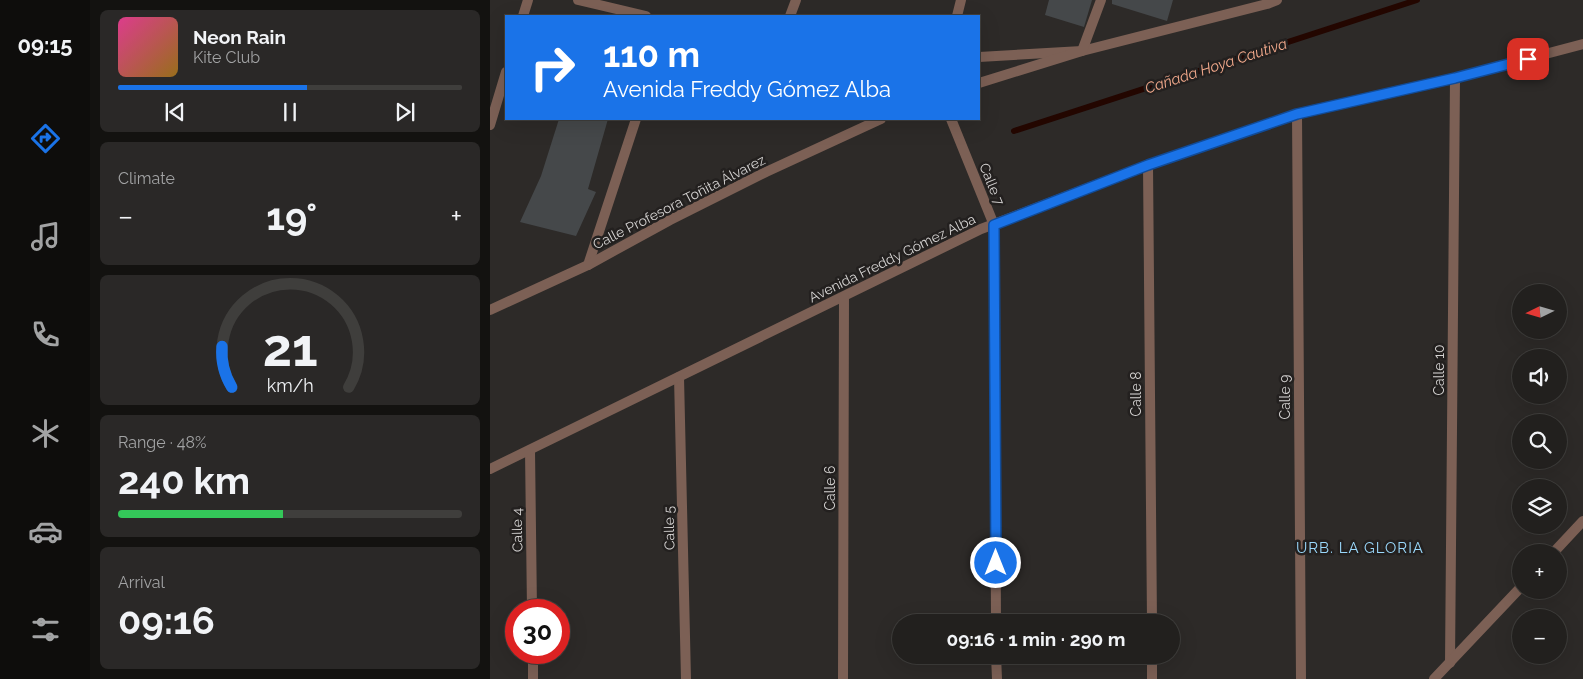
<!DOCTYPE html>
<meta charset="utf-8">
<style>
:root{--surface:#22201e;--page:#2a2827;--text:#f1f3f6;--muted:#a2a3a4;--line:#3f3e3c;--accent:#1a73e8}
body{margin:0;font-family:Raleway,sans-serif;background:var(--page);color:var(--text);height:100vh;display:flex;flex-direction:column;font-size:19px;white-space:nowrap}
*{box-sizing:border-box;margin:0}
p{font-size:16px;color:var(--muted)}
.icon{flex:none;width:28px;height:28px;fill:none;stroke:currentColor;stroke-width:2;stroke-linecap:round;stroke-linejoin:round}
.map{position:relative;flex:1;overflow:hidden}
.details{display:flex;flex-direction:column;gap:10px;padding:10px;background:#131210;width:400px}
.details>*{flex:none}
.top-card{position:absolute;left:15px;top:15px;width:475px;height:105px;border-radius:0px;box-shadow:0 5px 20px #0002,0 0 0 1px var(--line);background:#1a73e8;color:#fff;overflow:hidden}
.needle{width:32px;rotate:265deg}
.controls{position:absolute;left:1022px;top:284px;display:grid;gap:10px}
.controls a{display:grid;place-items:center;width:55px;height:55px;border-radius:50%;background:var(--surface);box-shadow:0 5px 20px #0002,0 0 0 1px var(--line);font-size:25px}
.speed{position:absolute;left:15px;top:599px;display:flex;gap:10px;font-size:25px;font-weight:700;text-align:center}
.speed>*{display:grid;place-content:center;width:65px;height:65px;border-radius:50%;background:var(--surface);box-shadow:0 5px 20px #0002,0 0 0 1px var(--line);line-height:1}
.speed .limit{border:8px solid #d22;background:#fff;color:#111}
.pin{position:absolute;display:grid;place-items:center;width:42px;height:42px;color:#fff;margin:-21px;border-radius:10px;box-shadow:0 2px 8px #0006}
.me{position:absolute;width:55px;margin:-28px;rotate:0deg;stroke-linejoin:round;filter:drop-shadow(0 0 4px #0008)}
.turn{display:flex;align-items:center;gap:18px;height:105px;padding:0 15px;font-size:22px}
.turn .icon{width:65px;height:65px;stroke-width:2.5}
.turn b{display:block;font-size:35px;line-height:42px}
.big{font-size:38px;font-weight:700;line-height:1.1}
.details .tile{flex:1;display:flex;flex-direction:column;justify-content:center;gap:8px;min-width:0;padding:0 18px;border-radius:8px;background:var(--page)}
.details .dial{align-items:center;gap:0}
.dial svg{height:130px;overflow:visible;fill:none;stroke:var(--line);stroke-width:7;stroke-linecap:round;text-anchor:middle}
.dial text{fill:var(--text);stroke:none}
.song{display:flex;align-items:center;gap:15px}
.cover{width:60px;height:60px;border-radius:8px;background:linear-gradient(135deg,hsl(330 70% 55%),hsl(40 70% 35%))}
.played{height:5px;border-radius:2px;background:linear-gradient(90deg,var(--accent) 55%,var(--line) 55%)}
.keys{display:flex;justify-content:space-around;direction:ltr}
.heat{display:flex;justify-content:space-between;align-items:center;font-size:28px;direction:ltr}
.charge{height:8px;border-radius:4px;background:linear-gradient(90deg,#34c759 48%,var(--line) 0)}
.trip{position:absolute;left:402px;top:614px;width:288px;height:50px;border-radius:25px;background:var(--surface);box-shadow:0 5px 20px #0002,0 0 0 1px var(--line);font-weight:700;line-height:50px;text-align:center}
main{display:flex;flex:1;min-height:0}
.tab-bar{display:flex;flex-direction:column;width:90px;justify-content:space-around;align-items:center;background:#0e0d0c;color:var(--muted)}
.tab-bar .icon{width:35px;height:35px}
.tab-bar .on{color:var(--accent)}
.tab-bar b{font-size:22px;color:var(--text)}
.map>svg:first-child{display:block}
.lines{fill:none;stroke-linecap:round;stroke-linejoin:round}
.stream{stroke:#230600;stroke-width:6}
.building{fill:#45484a}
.minor{stroke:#7c6055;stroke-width:10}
.route-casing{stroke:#114b97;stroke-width:12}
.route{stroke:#1a73e8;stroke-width:9}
.labels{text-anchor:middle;stroke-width:5;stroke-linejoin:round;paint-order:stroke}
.street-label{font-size:14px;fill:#d5d3d2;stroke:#23201f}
.water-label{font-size:15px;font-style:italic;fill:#f5ab8d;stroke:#23201f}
.neighbourhood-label{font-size:15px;letter-spacing:1px;fill:#9ad8fb;stroke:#23201f}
</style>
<main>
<nav class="tab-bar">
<b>09:15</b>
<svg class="icon on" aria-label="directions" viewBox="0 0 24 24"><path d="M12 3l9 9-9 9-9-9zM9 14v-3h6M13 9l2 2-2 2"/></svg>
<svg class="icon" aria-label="music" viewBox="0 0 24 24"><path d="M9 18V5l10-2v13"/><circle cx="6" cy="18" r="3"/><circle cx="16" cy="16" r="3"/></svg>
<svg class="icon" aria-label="phone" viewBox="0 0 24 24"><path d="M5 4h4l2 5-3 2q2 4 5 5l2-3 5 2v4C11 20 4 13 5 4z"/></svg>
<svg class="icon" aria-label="climate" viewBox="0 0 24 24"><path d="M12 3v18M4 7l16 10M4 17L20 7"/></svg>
<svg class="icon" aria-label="car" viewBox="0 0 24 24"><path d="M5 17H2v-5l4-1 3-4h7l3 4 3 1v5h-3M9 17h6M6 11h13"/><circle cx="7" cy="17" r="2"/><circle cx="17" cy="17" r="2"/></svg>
<svg class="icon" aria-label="filters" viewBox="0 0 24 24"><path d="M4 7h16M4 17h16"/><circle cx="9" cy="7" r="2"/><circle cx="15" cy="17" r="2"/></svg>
</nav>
<section class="details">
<div class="tile">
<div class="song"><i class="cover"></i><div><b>Neon Rain</b><p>Kite Club</p></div></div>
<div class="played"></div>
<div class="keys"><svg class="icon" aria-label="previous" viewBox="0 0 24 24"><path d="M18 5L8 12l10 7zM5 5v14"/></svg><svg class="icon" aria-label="pause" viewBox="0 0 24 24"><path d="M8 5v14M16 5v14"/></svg><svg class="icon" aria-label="next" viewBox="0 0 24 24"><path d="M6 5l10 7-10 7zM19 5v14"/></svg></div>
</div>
<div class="tile"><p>Climate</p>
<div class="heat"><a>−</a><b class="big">19°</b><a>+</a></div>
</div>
<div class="tile dial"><svg viewBox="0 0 100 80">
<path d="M14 69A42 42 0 1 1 86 69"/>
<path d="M14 69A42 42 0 0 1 8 44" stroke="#1a73e8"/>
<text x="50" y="56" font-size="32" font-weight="700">21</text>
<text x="50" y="72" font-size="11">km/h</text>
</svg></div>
<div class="tile"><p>Range · 48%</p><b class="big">240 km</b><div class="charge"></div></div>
<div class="tile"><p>Arrival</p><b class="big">09:16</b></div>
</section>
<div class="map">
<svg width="1093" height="679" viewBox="0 0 1093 679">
<rect width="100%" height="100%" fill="#2d2a28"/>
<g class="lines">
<path class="stream" d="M524 131 927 0"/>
</g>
<g class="building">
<path d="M559 0H602L594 27 555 15Z"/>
<path d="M622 0H683L677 21 622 4Z"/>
<path d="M69 119H118L98 189 106 192 86 236 30 222 51 176Z"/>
</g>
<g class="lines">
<g class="minor">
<path d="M88 0 156 16"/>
<path d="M33 16 38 0"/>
<path d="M300 16 306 0"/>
<path d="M467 16 471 0"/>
<path d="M489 57 592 51 777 4 787 0"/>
<path d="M489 83 592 51 611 0"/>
<path d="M807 114 811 679"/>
<path d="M461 119 504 225 506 622"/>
<path d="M0 125 16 72"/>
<path d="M658 165 662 622"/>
<path d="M98 265 146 119"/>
<path d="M0 310 98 265 180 220 276 172 391 119"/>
<path d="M189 377 196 679"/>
<path d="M40 450 42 610"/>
<path d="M0 469 491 229 658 165 807 114 965 78 1093 44"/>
<path d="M1064 552 1093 521"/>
<path d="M43 652V679"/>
<path d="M506 655 507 679"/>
<path d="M662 655V679"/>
<path d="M960 663 965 78"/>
<path d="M353 679 354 297"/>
<path d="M944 679 1031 587"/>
</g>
</g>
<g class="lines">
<defs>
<path id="route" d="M506 563 504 225 658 165 807 114 965 78 1038 59"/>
</defs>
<use href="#route" class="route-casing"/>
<use href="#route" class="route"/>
</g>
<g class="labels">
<g class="street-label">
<text transform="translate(502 184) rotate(68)" y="5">Calle 7</text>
<text transform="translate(189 202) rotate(-27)" y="5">Calle Profesora Toñita Álvarez</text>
<text transform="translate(402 258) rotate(-26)" y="5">Avenida Freddy Gómez Alba</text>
<text transform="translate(949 370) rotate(-90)" y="5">Calle 10</text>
<text transform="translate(646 394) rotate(-90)" y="5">Calle 8</text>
<text transform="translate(795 397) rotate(-90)" y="5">Calle 9</text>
<text transform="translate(340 488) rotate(-90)" y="5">Calle 6</text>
<text transform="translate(179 528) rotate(-91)" y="5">Calle 5</text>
<text transform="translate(27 530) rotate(-91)" y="5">Calle 4</text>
</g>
<g class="water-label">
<text transform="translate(726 66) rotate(-18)" y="5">Cañada Hoya Cautiva</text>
</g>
<g class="neighbourhood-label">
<text x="870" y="553">URB. LA GLORIA</text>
</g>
</g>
</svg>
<div class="controls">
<a><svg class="needle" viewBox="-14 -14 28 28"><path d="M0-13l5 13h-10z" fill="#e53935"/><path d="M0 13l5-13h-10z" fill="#a2a3a4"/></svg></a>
<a><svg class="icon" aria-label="sound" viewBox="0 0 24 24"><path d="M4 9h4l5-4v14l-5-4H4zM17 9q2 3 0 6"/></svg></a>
<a><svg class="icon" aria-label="search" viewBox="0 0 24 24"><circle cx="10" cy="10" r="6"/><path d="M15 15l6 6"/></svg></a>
<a><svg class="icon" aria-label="layers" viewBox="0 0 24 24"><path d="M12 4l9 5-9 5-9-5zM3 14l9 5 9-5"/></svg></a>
<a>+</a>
<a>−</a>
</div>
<div class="speed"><div class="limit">30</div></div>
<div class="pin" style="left:1038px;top:59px;background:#d93025"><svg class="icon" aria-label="arrive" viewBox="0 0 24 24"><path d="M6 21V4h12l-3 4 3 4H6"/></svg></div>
<svg class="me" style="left:506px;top:563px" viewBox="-20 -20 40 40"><circle r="17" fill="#1a73e8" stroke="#fff" stroke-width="3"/><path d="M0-11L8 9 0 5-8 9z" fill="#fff"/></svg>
<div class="trip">09:16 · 1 min · 290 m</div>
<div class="top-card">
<div class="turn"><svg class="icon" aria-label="right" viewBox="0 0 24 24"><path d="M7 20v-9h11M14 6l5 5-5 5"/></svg><div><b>110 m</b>Avenida Freddy Gómez Alba</div></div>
</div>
</div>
</main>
